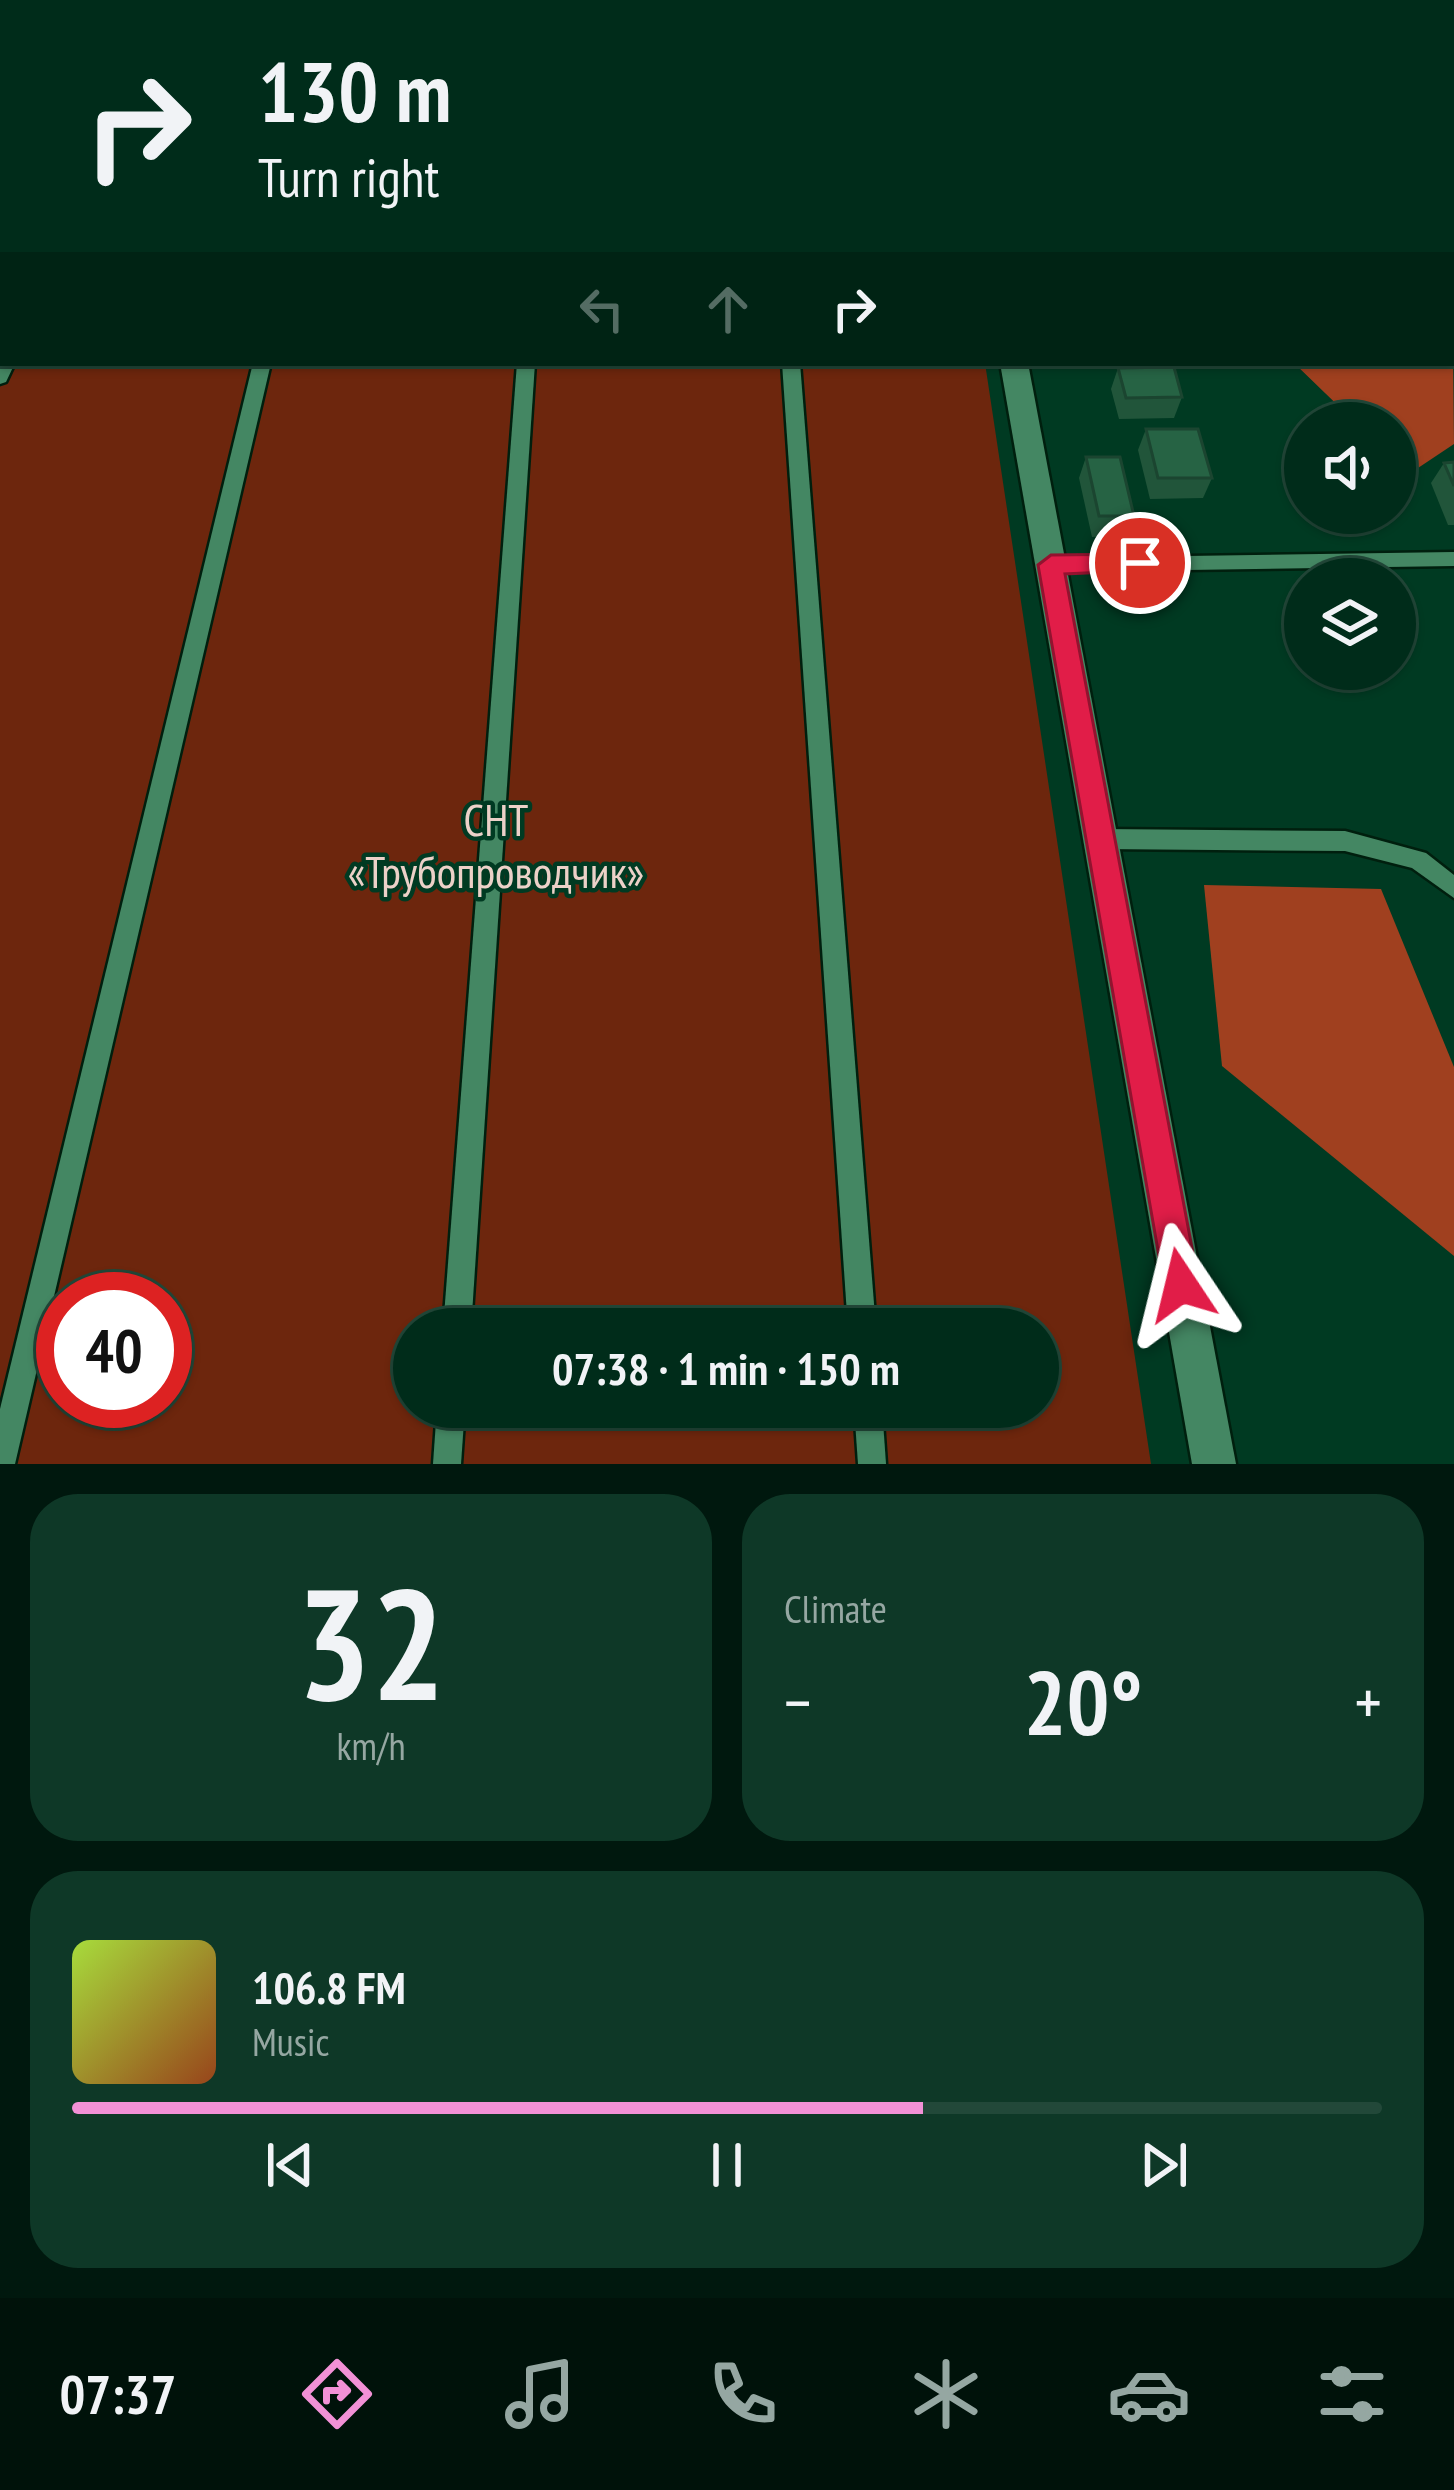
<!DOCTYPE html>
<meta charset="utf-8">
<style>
:root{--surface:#002c1a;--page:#0e3827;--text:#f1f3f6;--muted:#95a7a2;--line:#224839;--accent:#f291d6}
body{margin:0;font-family:"PT Sans Narrow",sans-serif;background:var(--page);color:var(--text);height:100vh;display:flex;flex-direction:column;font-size:45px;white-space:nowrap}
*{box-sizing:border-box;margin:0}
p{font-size:39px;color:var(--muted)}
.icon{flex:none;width:66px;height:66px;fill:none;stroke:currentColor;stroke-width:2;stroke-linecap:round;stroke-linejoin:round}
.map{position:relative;height:1464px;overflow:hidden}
.panel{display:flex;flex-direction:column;gap:30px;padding:30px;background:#00180e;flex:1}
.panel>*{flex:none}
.top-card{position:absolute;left:0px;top:0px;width:1455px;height:366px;box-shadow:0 3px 9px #0004,0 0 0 3px var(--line);background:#002c1a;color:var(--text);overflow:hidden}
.buttons{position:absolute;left:1284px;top:402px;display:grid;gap:24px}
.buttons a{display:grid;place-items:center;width:132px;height:132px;border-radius:50%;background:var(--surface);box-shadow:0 3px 9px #0004,0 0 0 3px var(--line);font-size:60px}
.speed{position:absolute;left:36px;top:1272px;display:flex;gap:24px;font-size:60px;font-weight:700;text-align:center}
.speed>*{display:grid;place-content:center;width:156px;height:156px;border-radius:50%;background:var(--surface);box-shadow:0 3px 9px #0004,0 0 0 3px var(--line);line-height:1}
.speed .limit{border:18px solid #d22;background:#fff;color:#111}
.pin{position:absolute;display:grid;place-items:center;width:102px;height:102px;color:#fff;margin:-51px;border:6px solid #fff;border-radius:50%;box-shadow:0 3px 12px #0007}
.me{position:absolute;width:132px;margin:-66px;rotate:350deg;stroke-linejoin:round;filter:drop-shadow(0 0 9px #0008)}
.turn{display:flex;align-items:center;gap:42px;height:252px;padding:0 60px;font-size:54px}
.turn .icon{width:156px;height:156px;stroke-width:2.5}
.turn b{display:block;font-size:84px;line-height:102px}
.lanes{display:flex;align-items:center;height:114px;padding:0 60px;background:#0003;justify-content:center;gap:60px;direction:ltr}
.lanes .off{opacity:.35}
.big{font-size:90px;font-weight:800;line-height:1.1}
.panel .widget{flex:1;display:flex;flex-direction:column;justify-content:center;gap:18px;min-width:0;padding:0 42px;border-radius:48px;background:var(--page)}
.panel .dial{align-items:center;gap:0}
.dial b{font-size:156px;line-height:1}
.song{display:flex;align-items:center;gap:36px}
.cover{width:144px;height:144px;border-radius:18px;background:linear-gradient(135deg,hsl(80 70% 55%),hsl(20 70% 35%))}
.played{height:12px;border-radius:6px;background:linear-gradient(90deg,var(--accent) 65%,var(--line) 65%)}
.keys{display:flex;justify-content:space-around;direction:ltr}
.heat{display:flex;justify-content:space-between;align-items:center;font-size:66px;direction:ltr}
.panel .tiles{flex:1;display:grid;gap:30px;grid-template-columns:1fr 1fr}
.widget:last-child{grid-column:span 2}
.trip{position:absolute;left:393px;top:1308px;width:666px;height:120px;border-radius:60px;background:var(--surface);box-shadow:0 3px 9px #0004,0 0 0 3px var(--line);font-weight:800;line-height:120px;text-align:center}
.tabs{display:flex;height:192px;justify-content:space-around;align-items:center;background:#00120a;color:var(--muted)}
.tabs .icon{width:84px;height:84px}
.tabs .on{color:var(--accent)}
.tabs b{font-size:54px;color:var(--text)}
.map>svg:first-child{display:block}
.green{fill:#6d260d;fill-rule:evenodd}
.forest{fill:#a0401f}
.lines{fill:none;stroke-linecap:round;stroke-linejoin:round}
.service-casing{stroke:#001f0e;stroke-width:5}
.tertiary-casing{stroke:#001f0e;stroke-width:5}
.service{fill:#448763;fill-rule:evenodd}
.tertiary{fill:#448763;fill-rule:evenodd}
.wall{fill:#21553a}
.building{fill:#266344;stroke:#1b4530;stroke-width:3}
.route{fill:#e11d48;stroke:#92132f;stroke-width:3}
.labels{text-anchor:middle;stroke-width:9;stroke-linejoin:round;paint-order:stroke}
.park-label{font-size:45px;fill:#ecd1c8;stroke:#003a22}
</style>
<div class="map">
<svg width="1454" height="1464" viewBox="0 0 1454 1464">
<rect width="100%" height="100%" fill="#003a22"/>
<g class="green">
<path d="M181 0H1009V3Z"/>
<path d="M0 112 3 363H985L1151 1464H0ZM63 1299H165V1401H63ZM414 1329H1038V1407H414Z"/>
</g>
<g class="forest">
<path d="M1452 247 1454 444 1409 474 1395 461V423H1356L1294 363H1452Z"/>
<path d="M1204 885 1381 889 1454 1067V1256L1222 1066Z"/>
</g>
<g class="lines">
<defs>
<g id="service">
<path d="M239 0H253L252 3H238Z"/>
<path d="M540 0H576L573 3H537Z"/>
<path d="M616 0H630L629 3H615Z"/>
<path d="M777 0H810L813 3H780Z"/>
<path d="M1161 0H1180L1183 3H1164Z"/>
<rect x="1452" y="101" width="2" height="9"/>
<rect x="0" y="113" width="3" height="9"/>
<path d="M3 358V363H15L6 382 0 384V359Z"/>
<path d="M253 363H271L15 1464H0V1409Z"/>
<path d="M517 363H535L471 1329H443Z"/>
<path d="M782 363H800L876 1329H848Z"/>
<path d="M1454 552V566L1051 572 1041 565 1051 558Z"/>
<path d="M1101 829 1345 831 1426 853 1454 875V898L1412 868 1345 851 1101 849 1093 846 1090 839 1093 832Z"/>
<path d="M437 1407H465L461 1464H433Z"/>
<path d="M854 1407H882L886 1464H858Z"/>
</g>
<g id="tertiary">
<rect x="1031" y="0" width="22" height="3"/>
<path d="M1000 363H1028L1236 1464H1192Z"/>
</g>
</defs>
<use href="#service" class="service-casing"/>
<use href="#tertiary" class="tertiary-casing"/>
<use href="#service" class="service"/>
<use href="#tertiary" class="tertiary"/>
</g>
<g class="wall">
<path d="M1218 0H1275L1272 3H1227Z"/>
<path d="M1118 368 1182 397 1174 418 1119 419 1111 389Z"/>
<path d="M1146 429 1212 478 1203 498 1150 499 1138 450Z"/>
<path d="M1086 457 1134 516 1127 536 1092 537 1079 478Z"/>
<path d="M1454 462V525H1448L1431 483 1444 463Z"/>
</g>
<g class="building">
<path d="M1174 367 1182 397 1126 398 1118 368Z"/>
<path d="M1146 429H1198L1212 478H1158Z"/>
<path d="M1086 457H1120L1134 516H1099Z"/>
<path d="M1454 462V486L1444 463Z"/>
</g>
<path class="route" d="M1140 554 1149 557V570L1065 574 1199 1285 1194 1297 1181 1303 1169 1297 1164 1285 1038 565 1051 555Z"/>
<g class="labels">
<g class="park-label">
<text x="496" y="836">СНТ<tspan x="496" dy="52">«Трубопроводчик»</tspan></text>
</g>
</g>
</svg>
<div class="buttons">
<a><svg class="icon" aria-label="sound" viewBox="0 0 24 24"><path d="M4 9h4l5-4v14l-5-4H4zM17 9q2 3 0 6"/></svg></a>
<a><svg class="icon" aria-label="layers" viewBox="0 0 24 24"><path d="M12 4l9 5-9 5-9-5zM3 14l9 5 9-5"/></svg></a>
</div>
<div class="speed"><div class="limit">40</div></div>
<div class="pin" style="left:1140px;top:563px;background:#d93025"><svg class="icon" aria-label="arrive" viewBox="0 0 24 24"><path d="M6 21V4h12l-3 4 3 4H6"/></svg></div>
<svg class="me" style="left:1181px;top:1285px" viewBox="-20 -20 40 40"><path d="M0-17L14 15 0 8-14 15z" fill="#e11d48" stroke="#fff" stroke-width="4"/></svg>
<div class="trip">07:38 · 1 min · 150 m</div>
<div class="top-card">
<div class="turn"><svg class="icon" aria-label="right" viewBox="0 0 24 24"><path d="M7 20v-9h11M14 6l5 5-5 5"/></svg><div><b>130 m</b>Turn right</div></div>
<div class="lanes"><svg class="icon off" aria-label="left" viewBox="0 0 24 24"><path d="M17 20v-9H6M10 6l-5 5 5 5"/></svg><svg class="icon off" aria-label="ahead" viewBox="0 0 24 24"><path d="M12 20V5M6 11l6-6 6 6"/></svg><svg class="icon" aria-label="right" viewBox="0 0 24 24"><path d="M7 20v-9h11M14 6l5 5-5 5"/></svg></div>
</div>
</div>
<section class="panel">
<div class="tiles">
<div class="widget dial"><b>32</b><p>km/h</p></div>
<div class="widget"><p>Climate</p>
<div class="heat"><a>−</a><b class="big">20°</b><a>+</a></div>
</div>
<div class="widget">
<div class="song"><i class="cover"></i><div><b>106.8 FM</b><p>Music</p></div></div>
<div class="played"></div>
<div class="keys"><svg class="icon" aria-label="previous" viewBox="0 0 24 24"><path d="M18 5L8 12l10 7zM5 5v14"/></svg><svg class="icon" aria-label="pause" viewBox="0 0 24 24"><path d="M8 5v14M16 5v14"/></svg><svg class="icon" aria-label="next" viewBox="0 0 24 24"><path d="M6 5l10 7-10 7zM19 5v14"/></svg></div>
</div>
</div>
</section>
<nav class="tabs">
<b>07:37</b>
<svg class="icon on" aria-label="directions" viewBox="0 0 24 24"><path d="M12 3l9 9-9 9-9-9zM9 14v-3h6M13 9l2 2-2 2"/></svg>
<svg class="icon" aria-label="music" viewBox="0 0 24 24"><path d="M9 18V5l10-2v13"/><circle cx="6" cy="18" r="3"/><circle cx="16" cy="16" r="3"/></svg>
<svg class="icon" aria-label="phone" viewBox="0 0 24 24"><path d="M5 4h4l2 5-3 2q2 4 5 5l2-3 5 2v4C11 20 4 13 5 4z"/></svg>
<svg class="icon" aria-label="climate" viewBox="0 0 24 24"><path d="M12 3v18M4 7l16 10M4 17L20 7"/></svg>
<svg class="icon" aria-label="car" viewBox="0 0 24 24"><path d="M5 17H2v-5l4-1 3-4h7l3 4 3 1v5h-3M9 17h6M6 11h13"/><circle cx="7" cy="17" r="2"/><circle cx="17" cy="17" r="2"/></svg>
<svg class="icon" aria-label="filters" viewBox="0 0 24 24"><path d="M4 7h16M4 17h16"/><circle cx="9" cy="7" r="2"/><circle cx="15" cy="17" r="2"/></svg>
</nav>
